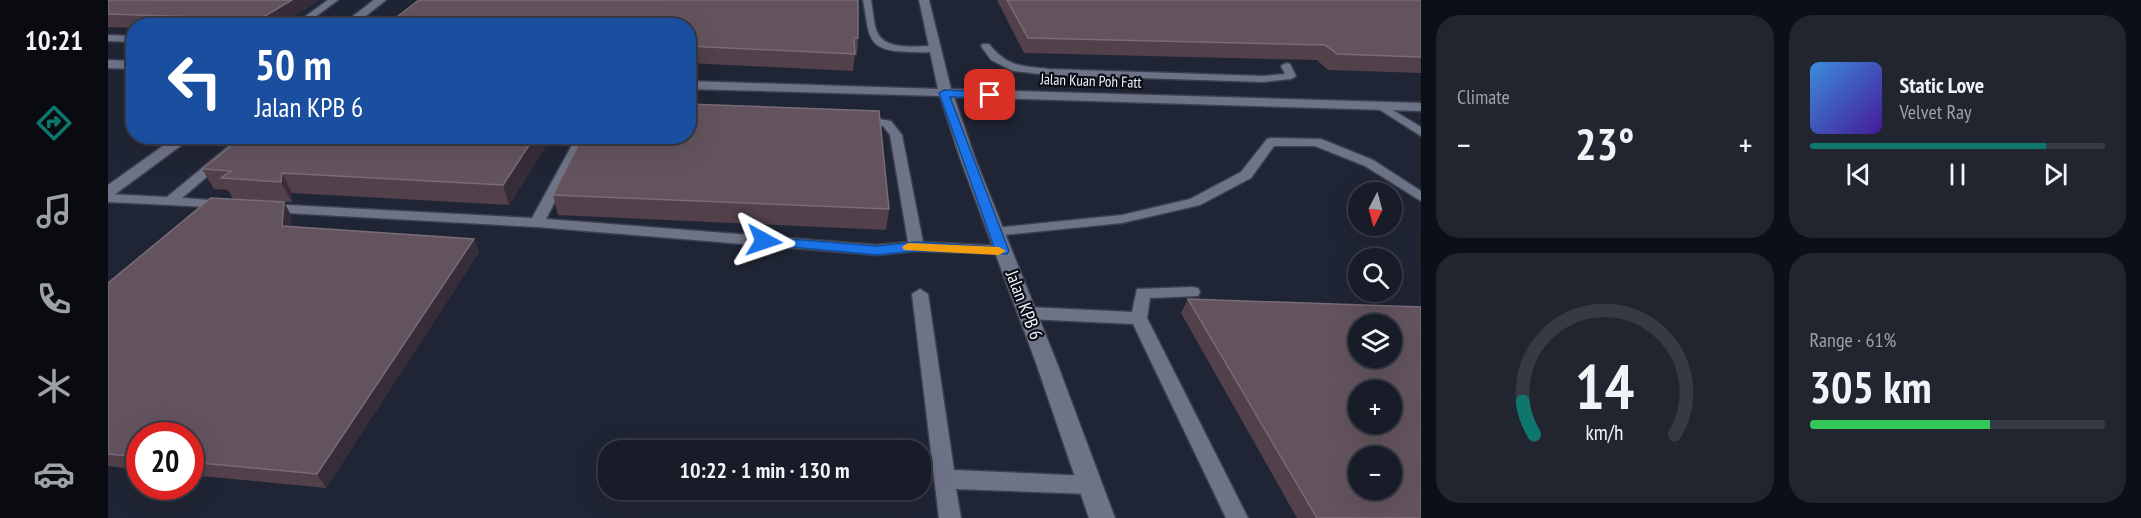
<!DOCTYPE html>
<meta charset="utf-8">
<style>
:root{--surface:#181c28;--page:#212530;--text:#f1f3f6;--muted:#9fa1a8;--line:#363a45;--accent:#0f766e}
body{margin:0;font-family:"PT Sans Narrow",sans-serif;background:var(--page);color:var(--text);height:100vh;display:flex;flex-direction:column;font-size:22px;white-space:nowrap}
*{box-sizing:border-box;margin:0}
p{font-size:20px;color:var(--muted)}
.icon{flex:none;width:33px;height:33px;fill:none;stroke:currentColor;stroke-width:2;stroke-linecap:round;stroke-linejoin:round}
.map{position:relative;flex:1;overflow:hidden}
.sheet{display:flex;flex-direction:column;gap:15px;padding:15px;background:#0d0f16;width:720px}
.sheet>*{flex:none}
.banner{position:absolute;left:18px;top:18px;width:570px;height:126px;border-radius:24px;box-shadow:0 6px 24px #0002,0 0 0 2px var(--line);background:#1a4fa0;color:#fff;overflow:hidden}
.needle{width:39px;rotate:186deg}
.fabs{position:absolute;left:1240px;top:182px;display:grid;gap:12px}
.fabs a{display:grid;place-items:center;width:54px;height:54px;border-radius:50%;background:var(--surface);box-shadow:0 6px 24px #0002,0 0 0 2px var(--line);font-size:30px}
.speed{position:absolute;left:18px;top:422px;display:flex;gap:12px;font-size:30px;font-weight:700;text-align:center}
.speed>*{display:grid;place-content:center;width:78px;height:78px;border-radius:50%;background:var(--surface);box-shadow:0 6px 24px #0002,0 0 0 2px var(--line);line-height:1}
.speed .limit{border:9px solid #d22;background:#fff;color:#111}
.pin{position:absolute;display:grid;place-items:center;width:51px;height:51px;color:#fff;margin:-26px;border-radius:12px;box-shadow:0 3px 9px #0006}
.me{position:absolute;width:66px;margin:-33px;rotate:95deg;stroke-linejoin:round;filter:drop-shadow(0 0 4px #0008)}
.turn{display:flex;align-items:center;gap:21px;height:126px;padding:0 30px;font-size:27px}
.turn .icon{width:78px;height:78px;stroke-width:2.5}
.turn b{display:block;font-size:42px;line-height:51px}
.big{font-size:45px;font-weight:700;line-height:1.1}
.sheet .tile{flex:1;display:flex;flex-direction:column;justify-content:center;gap:9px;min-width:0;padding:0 21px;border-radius:24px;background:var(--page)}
.sheet .dial{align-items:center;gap:0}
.dial svg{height:156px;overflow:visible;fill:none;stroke:var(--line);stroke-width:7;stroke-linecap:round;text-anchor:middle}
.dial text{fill:var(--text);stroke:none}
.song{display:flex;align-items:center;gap:18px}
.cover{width:72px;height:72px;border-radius:9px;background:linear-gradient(135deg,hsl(210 70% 55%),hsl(260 70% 35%))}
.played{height:6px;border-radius:3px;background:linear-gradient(90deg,var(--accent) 80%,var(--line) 80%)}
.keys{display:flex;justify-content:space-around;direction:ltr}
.heat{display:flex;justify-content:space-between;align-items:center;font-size:33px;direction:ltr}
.charge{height:9px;border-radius:4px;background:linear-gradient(90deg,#34c759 61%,var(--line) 0)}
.sheet .tiles{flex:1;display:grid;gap:15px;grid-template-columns:repeat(2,1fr)}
.trip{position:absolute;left:490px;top:440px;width:333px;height:60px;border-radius:24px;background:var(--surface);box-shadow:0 6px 24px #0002,0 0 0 2px var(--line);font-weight:700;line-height:60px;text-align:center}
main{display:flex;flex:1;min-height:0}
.tab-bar{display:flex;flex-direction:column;width:108px;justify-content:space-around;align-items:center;background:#0a0b10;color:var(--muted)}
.tab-bar .icon{width:42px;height:42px}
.tab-bar .active{color:var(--accent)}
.tab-bar b{font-size:27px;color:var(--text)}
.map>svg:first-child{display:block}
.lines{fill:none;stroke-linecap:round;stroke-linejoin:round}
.lane-casing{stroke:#3c3f4e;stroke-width:3}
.street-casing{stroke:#3c3f4e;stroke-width:3}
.lane{fill:#6e7487;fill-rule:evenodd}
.street{fill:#6e7487;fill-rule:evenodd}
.wall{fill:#52404a}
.shaded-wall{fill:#372d3a}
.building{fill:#63535e;stroke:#786c77;stroke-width:1.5;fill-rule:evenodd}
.route{fill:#1a73e8;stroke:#114b97;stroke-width:1.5}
.slow{fill:#f59e0b}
.labels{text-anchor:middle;stroke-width:4.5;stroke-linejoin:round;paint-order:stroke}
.far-street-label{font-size:15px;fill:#eef2fd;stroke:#0c0e15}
.street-label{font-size:18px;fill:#eef2fd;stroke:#0c0e15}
</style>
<main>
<nav class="tab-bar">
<b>10:21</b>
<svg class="icon active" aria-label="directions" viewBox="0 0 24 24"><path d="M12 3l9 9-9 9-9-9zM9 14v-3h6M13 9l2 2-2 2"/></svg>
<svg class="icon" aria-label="music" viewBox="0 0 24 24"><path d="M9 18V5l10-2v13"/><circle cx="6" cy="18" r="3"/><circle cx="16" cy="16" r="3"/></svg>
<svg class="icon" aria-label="phone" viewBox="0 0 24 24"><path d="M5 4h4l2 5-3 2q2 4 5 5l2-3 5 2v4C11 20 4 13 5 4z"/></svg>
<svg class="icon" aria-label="climate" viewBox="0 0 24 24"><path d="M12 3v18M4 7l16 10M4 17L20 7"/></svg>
<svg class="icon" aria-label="car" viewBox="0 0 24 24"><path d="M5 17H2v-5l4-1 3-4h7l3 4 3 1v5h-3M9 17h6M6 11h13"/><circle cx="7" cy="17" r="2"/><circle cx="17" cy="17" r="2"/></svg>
</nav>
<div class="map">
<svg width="1313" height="518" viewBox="0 0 1313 518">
<rect width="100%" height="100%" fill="#202535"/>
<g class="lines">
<defs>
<g id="lane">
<path d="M220 0H230L195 26H184Z"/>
<path d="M755 0H763C765 10 765 20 768 29 774 51 806 46 824 46L829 49C822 54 810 52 801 52 756 51 762 35 755 0Z"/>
<path d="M0 35 26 36V42L0 41Z"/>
<path d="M875 44H881C899 67 914 66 941 69L1155 76 1177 74 1173 66 1178 63 1182 64 1188 76 1183 79 1155 82 941 75 905 71 883 60 873 46Z"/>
<path d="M1273 103 1313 127V136L1269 108 1267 106Z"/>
<path d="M752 116 783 121 794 135 815 242 895 246 900 248 902 251 900 254 808 251 769 255 429 227 161 212 154 208 161 204 424 218 469 136H481L438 219 769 245 800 242 782 135 775 126 748 121 746 119Z"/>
<path d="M133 136H147L74 198 117 201 124 205 122 208 0 202V194L59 197Z"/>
<path d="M1163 138 1213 139 1265 160 1313 191V201L1257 166 1207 146H1166L1143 178 1092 205 1014 223 886 236 879 232 886 228 1014 215 1082 199 1133 172 1159 139Z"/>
<path d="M1084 287 1090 288 1092 292 1090 296 1042 298 1039 318 1140 518H1118L1025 324 920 319 914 317 912 313 914 309 920 307 1024 312 1029 289Z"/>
<path d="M812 289 820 294 846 470 982 476 989 479 992 485 989 491 982 494 848 489 853 518H831L804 294Z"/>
</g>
<g id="street">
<path d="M266 0H278L245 26H232Z"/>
<path d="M811 0H821L843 89 1313 103V111L846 97 867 158 949 363 1007 518H981L928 363 852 158 832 96 580 89V81L830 89Z"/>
<path d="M0 60 26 61V69L0 68Z"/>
<path d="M69 136H86L6 195 0 197V185Z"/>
</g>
</defs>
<use href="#lane" class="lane-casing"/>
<use href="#street" class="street-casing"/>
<use href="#lane" class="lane"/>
<use href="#street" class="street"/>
</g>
<g class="wall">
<path d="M0 0H211L171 26H26V28L0 27Z"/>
<path d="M311 0H750V38L749 55H747L745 71 580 63V26H282L281 23Z"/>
<path d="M889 0H1313V73L1220 70 1209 60 916 53Z"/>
<path d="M136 136H444L401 205 184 193V202L125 199 120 190 106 189 94 169Z"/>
<path d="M445 195 781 209 778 230 450 215Z"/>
<path d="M183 215 182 226 366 239 371 252 218 488 82 475V435H32V470L0 466V283Z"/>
<path d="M1080 299 1313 518H1189L1073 313Z"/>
</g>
<g class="shaded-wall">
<path d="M184 0H211L171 26H155L152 19Z"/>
<path d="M427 136H444L401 205 395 185Z"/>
<path d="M174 173 184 193V202L173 182Z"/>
<path d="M176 202 183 215 181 239 174 226Z"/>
<path d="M366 239 371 252 218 488 209 474Z"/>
</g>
<g class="building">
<path d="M0 0H184L152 19 0 14Z"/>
<path d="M311 0H750V38H746L747 54 580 46V26H304L306 24 281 23Z"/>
<path d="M899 0H1313V57L1229 54 1217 45 920 38Z"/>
<path d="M580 104 771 111 781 209 445 195 475 136H580Z"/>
<path d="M136 136H427L395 185 174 173 173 182 113 178 123 171 94 169Z"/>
<path d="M103 198 176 202 174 226 366 239 209 474 82 462V435H32V457L0 454V283Z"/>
<path d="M1080 299 1313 307V518H1209ZM1251 324H1284V357H1251ZM1251 390H1284V423H1251ZM1251 456H1284V489H1251Z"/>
</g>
<path class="route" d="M836 90 882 92 887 95 882 98 842 97 901 251 899 254 808 251 769 255 651 244V238L656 237 769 246 808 242 886 247 831 93Z"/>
<path class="slow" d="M800 243 891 247 898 251 891 255 796 250 794 247Z"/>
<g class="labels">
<g class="far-street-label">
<text transform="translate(983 81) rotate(2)" y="5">Jalan Kuan Poh Fatt</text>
</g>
<g class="street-label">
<text transform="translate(916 305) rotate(69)" y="6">Jalan KPB 6</text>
</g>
</g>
</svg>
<div class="fabs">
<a><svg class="needle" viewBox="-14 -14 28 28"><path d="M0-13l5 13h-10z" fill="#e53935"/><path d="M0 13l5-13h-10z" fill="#9fa1a8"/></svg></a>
<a><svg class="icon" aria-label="search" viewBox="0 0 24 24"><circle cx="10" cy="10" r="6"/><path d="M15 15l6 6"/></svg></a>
<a><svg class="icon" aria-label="layers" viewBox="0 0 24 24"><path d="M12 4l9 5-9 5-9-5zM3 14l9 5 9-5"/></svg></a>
<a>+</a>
<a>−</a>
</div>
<div class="speed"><div class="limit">20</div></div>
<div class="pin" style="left:882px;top:95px;background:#d93025"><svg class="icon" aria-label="arrive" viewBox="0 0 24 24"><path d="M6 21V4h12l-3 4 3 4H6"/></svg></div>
<svg class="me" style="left:656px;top:241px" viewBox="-20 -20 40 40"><path d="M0-17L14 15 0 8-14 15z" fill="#1a73e8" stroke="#fff" stroke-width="4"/></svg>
<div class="trip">10:22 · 1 min · 130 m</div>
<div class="banner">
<div class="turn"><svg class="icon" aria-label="left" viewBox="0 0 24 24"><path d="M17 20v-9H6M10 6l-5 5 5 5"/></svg><div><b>50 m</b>Jalan KPB 6</div></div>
</div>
</div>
<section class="sheet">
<div class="tiles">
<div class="tile"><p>Climate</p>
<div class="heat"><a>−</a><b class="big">23°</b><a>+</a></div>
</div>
<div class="tile">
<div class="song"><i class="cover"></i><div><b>Static Love</b><p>Velvet Ray</p></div></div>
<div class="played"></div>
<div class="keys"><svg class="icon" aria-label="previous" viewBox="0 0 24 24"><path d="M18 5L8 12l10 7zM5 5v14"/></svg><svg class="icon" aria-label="pause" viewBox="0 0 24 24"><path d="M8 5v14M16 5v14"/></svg><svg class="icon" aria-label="next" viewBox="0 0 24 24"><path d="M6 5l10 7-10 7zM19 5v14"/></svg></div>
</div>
<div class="tile dial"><svg viewBox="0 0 100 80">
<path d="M14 69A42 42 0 1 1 86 69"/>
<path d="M14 69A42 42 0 0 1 8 52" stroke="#0f766e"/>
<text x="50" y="56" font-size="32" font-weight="700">14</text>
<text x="50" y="72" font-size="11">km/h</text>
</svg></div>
<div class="tile"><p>Range · 61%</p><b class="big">305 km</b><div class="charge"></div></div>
</div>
</section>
</main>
